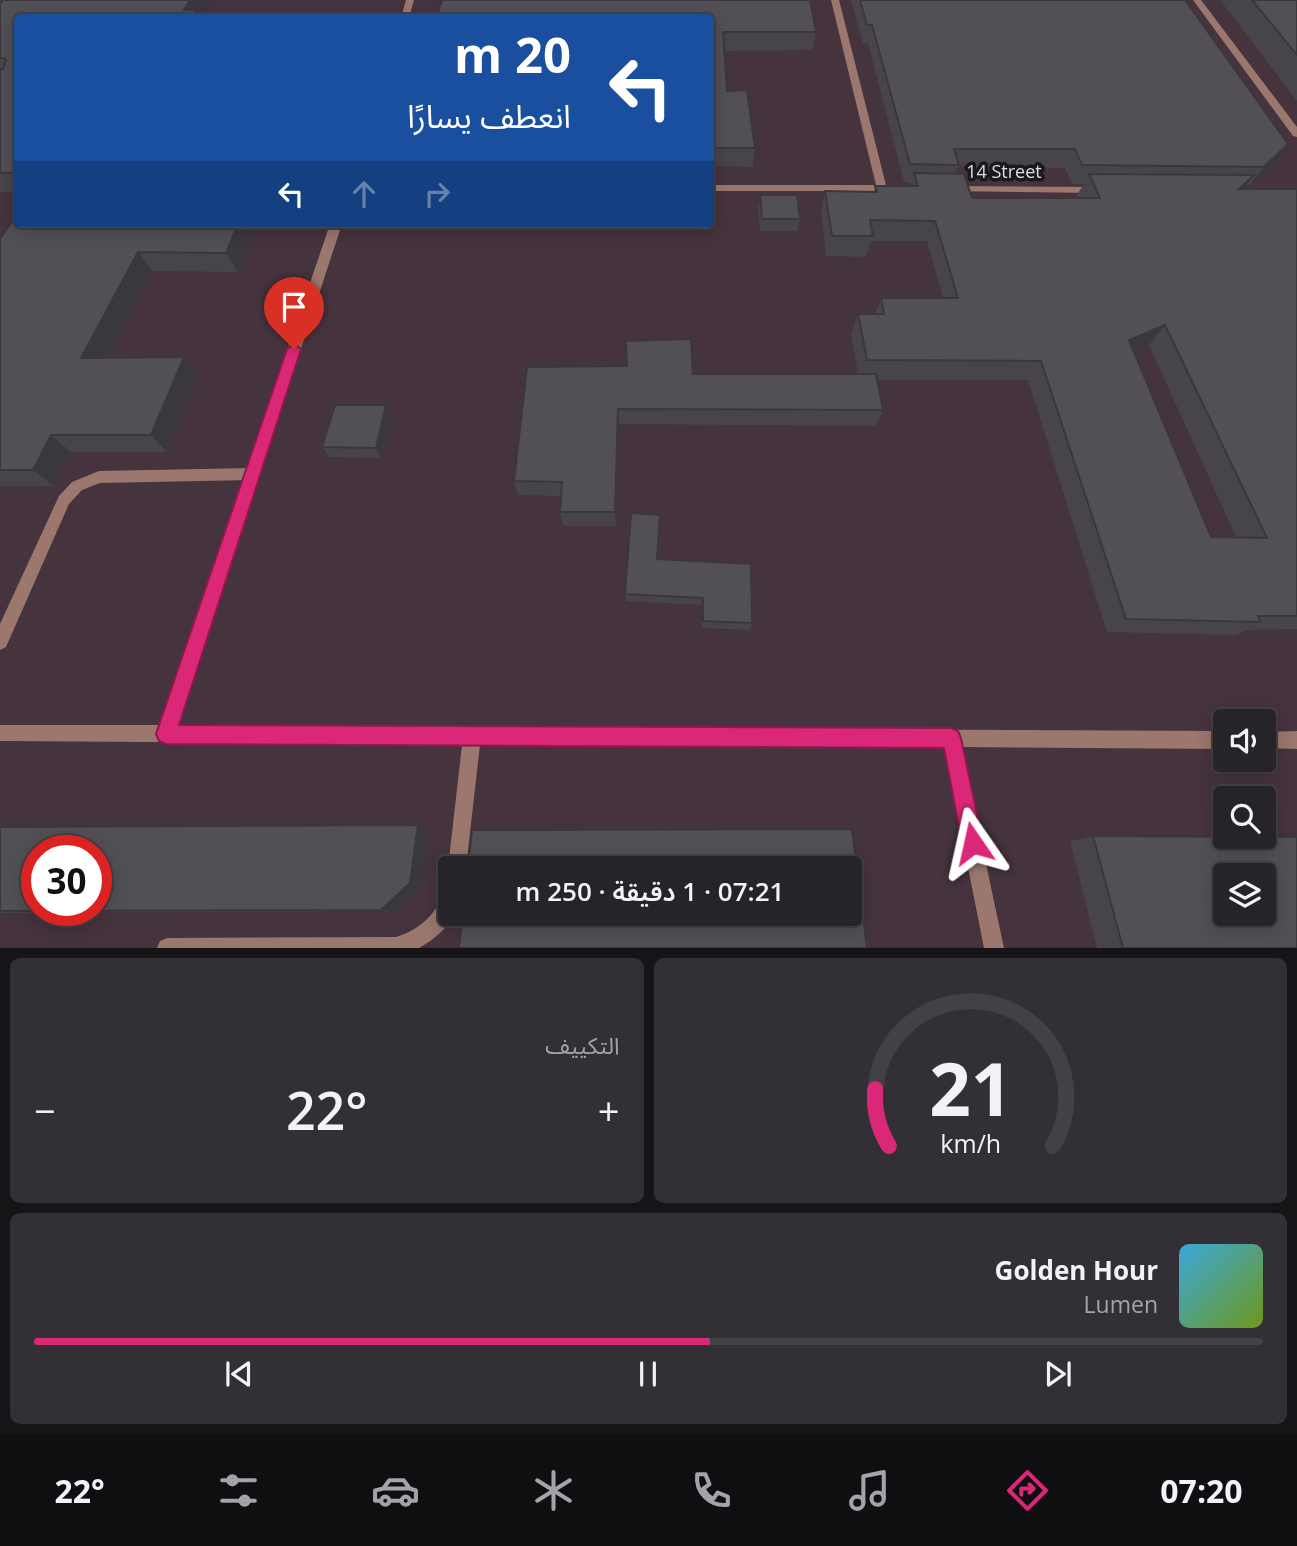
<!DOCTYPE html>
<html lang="ar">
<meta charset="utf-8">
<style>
:root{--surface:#262428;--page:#323034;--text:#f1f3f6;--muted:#a4a4a8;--line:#424145;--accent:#db2777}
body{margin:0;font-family:"Open Sans","Noto Sans Arabic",sans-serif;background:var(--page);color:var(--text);direction:rtl;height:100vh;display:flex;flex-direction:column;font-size:26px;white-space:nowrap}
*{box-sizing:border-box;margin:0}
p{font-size:23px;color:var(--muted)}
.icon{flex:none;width:38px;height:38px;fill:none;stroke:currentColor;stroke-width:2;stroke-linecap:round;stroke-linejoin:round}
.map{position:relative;height:948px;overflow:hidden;direction:ltr}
.panel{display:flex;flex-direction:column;gap:10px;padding:10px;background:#151416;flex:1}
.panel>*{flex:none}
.banner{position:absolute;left:14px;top:14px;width:700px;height:214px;border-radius:7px;box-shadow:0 4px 18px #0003,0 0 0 2px var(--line);direction:rtl;background:#1a4fa0;color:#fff;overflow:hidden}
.controls{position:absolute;left:1213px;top:709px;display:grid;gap:14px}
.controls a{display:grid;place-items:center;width:63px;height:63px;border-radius:7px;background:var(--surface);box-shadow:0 4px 18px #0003,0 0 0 2px var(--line);font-size:35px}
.speed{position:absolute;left:21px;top:835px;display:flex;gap:14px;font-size:35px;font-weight:700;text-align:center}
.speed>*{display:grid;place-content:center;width:91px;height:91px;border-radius:50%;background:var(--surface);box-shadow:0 4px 18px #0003,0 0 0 2px var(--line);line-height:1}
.speed .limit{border:10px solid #d22;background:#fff;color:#111}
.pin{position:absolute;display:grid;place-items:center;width:60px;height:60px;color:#fff;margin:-72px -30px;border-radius:50% 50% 50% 0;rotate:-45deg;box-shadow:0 0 7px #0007}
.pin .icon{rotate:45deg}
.me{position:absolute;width:77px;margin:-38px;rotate:349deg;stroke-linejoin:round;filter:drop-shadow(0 0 5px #0008)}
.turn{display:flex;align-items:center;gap:24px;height:147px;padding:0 28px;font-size:32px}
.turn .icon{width:91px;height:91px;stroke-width:2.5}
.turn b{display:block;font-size:49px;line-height:60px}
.lanes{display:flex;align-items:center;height:66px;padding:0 28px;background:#0003;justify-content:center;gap:35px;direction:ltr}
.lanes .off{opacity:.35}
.big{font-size:52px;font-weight:600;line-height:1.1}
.panel .tile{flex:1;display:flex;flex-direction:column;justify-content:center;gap:10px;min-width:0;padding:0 24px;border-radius:10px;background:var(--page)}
.panel .dial{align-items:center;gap:0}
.dial svg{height:182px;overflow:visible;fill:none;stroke:var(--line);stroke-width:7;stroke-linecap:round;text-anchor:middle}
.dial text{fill:var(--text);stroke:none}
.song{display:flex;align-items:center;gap:21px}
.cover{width:84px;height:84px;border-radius:10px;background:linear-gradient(135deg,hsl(200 70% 55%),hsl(80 70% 35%))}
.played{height:7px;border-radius:4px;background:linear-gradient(90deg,var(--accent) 55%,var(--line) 55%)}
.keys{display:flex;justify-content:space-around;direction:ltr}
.heat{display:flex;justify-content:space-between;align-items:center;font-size:38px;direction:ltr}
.panel .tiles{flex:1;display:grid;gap:10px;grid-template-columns:1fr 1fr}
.tile:last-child{grid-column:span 2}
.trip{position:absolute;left:438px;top:856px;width:424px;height:70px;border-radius:7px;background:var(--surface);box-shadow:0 4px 18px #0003,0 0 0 2px var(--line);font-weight:600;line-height:70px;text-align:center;direction:rtl}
.dock{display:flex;height:112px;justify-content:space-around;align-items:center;background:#0f0e10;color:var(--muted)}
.dock .icon{width:49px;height:49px}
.dock .selected{color:var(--accent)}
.dock b{font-size:32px;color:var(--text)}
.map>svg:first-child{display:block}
.industrial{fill:#45333d;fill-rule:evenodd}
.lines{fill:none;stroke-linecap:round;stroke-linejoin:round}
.service{fill:#9b776e;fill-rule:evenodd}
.minor{fill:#9b776e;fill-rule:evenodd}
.wall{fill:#474549;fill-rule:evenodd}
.shaded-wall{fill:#3a383c}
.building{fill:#535055;stroke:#3a383c;stroke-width:2;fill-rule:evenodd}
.route{fill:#db2777;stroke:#8e194d;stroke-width:2}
.labels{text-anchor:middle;stroke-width:7;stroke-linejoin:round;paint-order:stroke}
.far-street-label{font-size:18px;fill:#dfdde0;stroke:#1a191b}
</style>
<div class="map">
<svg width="1297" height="948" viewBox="0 0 1297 948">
<rect width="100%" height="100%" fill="#333035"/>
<path class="industrial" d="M0 0H1297V947L0 948ZM18 18H710V224H18ZM1225 721H1264V760H1225ZM1225 798H1264V836H1225ZM37 850H96V910H37ZM450 868H849V914H450ZM1225 875H1264V914H1225Z"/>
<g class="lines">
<g class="service">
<path d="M252 468 257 470 259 474 257 478 252 480 100 483 82 490 69 504 6 647 0 650V624L59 496 72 482 99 471Z"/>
<path d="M472 727 478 730 481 736 466 868H450V873L448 868 463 736 466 730Z"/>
<path d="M450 895V914H455C446 929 435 939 419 948H157L160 941 167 938 396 937C409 933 421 926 430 916 437 908 440 899 450 895Z"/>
</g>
<g class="minor">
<path d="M406 0H414L409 18H401Z"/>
<path d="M831 0H839L886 185 895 186 896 188 891 191H710V185H876Z"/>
<path d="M1193 0H1201L1297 127V137L1293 136Z"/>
<path d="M950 186 1098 187 1103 190 1098 193 946 191V187Z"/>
<path d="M330 224H342L177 726 1225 731V749L961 747 1004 948H984L944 747 0 741V725H160Z"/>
<path d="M1297 731V749L1264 748V732Z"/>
</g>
</g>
<g class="wall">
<path d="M851 0H1185L1288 144 1274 163 1250 185H1246L1243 189H1297V629L1246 630 1236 635 1107 632 1028 380H877L883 410 876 426 619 424 616 526H563L560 512 561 496 518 495 514 481 527 367 693 374H858L851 334 858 314H875L881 298H943L927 241H871L866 257 826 256 821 212 825 191 874 192 875 186H910L911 183 904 182 868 43H863ZM958 167 1065 168 1072 184H1084L1077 195 1078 198H972L955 174ZM1149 345 1236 537H1211L1134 351Z"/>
<path d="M1220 0H1297V101Z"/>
<path d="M210 1 200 18H18V192H0V4Z"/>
<path d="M710 18 816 32 813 50 724 51 727 91 755 148 753 167 710 166Z"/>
<path d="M760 195 800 219 797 231H760L758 207Z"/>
<path d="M18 224H257L238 272 152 271 108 357 198 375 167 452H71L54 486H0V239Z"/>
<path d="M391 416 381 458 329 457 322 447Z"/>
<path d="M658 559 752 623 750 630 702 628V605L626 601 625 594Z"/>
<path d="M418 825 430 831 423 886 396 911 0 913V827Z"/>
<path d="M1093 836 1297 948H1097L1070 841Z"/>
</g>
<g class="shaded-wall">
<path d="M190 0H209L210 1 200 18H187L184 10Z"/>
<path d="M1288 144 1274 163 1250 185 1264 167Z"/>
<path d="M1254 175 1237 196 1239 189Z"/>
<path d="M238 224H257L238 272 226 253Z"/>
<path d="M138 252 152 271 98 375 81 358Z"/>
<path d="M1165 325 1149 345 1114 360 1129 340Z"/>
<path d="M184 357 198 375 167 452 151 435Z"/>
<path d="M386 405 391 416 381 458 376 448Z"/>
<path d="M618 409 619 424 616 526 615 512Z"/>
<path d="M51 435 71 452 54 486 33 470Z"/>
<path d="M418 825 430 831 423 886 396 911 381 910Z"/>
</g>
<g class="building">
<path d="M3 0H190L184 10H196L192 18H18V173H0V69H3L6 60 4 58H0V4Z"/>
<path d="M442 0H810L816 32H723L727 91 747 90 755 148H710V18H436Z"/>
<path d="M860 0H1185L1288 144 1264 167 1082 165 1075 149H954L959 165 910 164 872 25H867Z"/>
<path d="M1252 0H1297V55Z"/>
<path d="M914 173 964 174 972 198H1100L1089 174 1254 175 1239 189H1297V616H1258L1260 622 1126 619 1041 361 867 360 858 314H884L881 298H958L935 221 870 220 873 236H832L825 191 877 192 875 186H918ZM1165 325 1267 538 1211 537 1129 340Z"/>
<path d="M760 195H797L800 219H762Z"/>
<path d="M18 213V224H238L226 253 138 252 81 358 184 357 151 435H51L33 470H0V239Z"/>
<path d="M691 339 693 374H876L883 410 618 409 615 512H560L562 482 514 481 527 367 627 366 626 341Z"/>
<path d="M335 405H386L376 448 322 447Z"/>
<path d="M631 513 660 515 657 559 751 564 752 623 703 621V598L625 594Z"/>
<path d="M418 825 410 883 381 910 0 911V827ZM37 850H96V910H37Z"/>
<path d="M852 829 867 948H459L463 914H849V868H468L472 830Z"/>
<path d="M1093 836 1297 837V948H1123ZM1225 875H1264V914H1225Z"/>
</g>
<path class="route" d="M294 344 301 349 179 725 951 728 958 731 961 738 983 843 980 850 973 853 965 850 962 843 944 748 166 744 159 741 156 734 287 349Z"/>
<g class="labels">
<g class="far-street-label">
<text x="1004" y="178">14 Street</text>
</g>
</g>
</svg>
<div class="controls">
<a><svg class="icon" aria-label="sound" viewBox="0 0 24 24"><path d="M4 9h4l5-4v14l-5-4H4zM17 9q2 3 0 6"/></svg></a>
<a><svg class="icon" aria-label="search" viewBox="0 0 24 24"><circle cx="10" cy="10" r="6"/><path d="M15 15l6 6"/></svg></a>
<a><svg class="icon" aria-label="layers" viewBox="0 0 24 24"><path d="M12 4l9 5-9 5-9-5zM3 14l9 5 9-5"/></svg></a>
</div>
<div class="speed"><div class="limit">30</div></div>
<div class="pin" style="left:294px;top:349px;background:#d93025"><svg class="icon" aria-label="arrive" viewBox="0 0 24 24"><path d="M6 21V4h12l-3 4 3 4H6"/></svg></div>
<svg class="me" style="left:973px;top:843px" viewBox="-20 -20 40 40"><path d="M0-17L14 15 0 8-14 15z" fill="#db2777" stroke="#fff" stroke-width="4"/></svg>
<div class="trip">07:21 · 1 دقيقة · 250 m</div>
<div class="banner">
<div class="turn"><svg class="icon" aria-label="left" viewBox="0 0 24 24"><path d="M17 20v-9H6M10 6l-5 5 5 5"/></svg><div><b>20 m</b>انعطف يسارًا</div></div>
<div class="lanes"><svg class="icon" aria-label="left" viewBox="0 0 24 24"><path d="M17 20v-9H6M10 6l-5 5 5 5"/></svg><svg class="icon off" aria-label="ahead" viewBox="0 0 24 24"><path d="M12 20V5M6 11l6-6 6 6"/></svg><svg class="icon off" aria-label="right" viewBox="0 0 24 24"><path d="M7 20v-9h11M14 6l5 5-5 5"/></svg></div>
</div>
</div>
<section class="panel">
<div class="tiles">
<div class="tile dial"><svg viewBox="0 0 100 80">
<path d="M14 69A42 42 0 1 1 86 69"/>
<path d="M14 69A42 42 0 0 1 8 44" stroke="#db2777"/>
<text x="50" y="56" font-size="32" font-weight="700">21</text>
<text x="50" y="72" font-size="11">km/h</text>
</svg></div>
<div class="tile"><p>التكييف</p>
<div class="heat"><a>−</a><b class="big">22°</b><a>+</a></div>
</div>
<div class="tile">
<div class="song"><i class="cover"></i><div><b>Golden Hour</b><p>Lumen</p></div></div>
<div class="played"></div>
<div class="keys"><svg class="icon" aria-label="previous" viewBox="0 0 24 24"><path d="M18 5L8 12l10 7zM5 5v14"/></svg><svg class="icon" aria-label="pause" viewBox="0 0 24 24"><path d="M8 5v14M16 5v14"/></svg><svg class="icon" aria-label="next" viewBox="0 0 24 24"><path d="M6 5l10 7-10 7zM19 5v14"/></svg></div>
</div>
</div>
</section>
<nav class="dock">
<b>07:20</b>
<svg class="icon selected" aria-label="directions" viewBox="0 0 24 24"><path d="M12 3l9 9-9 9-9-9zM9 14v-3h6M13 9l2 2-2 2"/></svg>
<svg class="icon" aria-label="music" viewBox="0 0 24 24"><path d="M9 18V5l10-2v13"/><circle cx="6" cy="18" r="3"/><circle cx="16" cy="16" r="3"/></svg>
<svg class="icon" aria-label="phone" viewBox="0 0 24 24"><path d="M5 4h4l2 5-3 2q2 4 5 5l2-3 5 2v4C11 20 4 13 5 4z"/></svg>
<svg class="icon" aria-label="climate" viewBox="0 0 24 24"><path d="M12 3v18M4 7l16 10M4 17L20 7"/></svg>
<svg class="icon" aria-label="car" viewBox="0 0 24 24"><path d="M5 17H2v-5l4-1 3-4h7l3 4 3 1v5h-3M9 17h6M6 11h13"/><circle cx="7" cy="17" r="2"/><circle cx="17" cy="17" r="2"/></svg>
<svg class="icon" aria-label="filters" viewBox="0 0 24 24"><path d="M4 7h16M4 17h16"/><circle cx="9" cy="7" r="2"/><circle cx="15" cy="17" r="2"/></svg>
<b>22°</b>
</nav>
